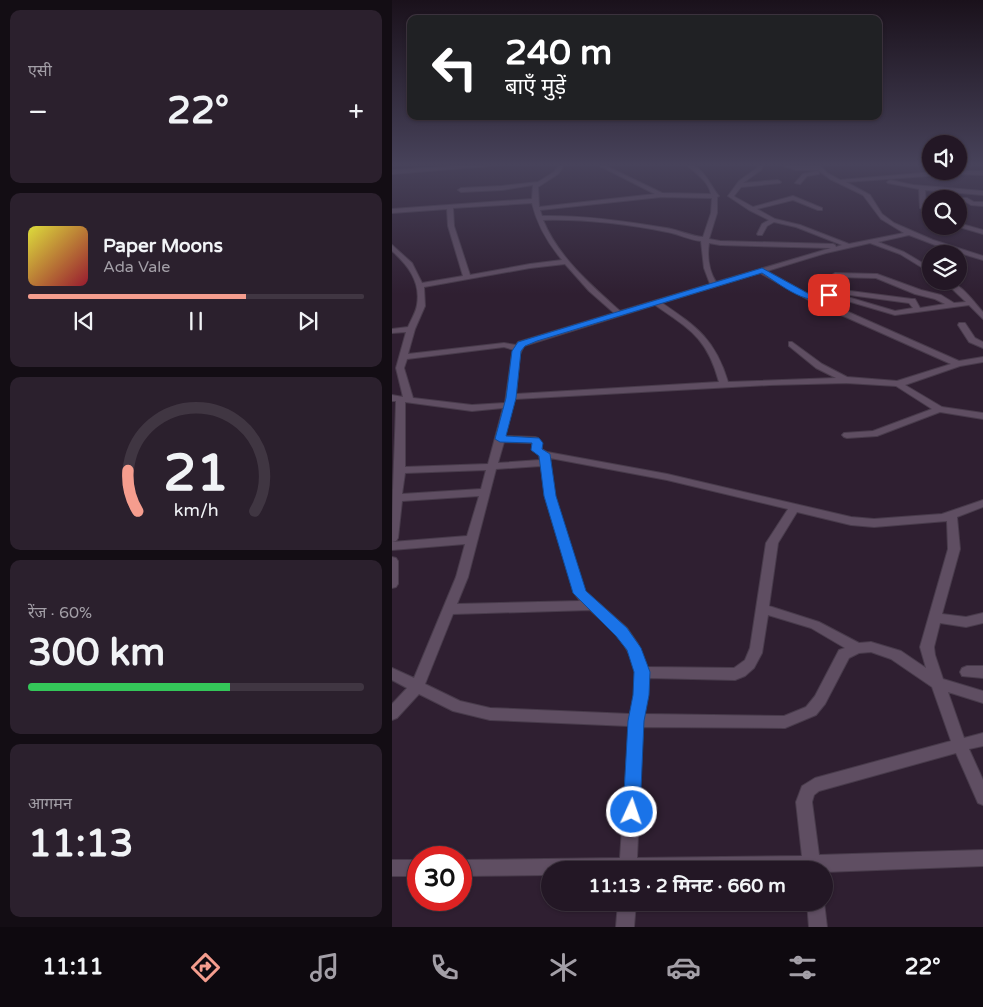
<!DOCTYPE html>
<html lang="hi">
<meta charset="utf-8">
<style>
:root{--surface:#231725;--page:#2b202d;--text:#f1f3f6;--muted:#a39fa7;--line:#403642;--accent:#f59d8e}
body{margin:0;font-family:"Varela Round","Noto Sans Devanagari",sans-serif;background:var(--page);color:var(--text);height:100vh;display:flex;flex-direction:column;font-size:19px;white-space:nowrap}
*{box-sizing:border-box;margin:0}
p{font-size:16px;color:var(--muted)}
.icon{flex:none;width:28px;height:28px;fill:none;stroke:currentColor;stroke-width:2;stroke-linecap:round;stroke-linejoin:round}
.map{position:relative;flex:1;overflow:hidden}
.drawer{display:flex;flex-direction:column;gap:10px;padding:10px;background:#130d14;width:392px}
.drawer>*{flex:none}
.hud{position:absolute;left:15px;top:15px;width:475px;height:105px;border-radius:10px;box-shadow:0 1px 4px #0004,0 0 0 1px var(--line);background:#202124;color:#fff;overflow:hidden}
.buttons{position:absolute;left:530px;top:135px;display:grid;gap:10px}
.buttons a{display:grid;place-items:center;width:45px;height:45px;border-radius:50%;background:var(--surface);box-shadow:0 1px 4px #0004,0 0 0 1px var(--line);font-size:25px}
.speed{position:absolute;left:15px;top:846px;display:flex;gap:10px;font-size:25px;font-weight:700;text-align:center}
.speed>*{display:grid;place-content:center;width:65px;height:65px;border-radius:50%;background:var(--surface);box-shadow:0 1px 4px #0004,0 0 0 1px var(--line);line-height:1}
.speed .limit{border:8px solid #d22;background:#fff;color:#111}
.pin{position:absolute;display:grid;place-items:center;width:42px;height:42px;color:#fff;margin:-21px;border-radius:10px;box-shadow:0 2px 8px #0006}
.me{position:absolute;width:55px;margin:-28px;rotate:3deg;stroke-linejoin:round;filter:drop-shadow(0 0 4px #0008)}
.turn{display:flex;align-items:center;gap:18px;height:105px;padding:0 15px;font-size:22px}
.turn .icon{width:65px;height:65px;stroke-width:2.5}
.turn b{display:block;font-size:35px;line-height:42px}
.big{font-size:38px;font-weight:700;line-height:1.1}
.drawer .card{flex:1;display:flex;flex-direction:column;justify-content:center;gap:8px;min-width:0;padding:0 18px;border-radius:10px;background:var(--page)}
.drawer .dial{align-items:center;gap:0}
.dial svg{height:130px;overflow:visible;fill:none;stroke:var(--line);stroke-width:7;stroke-linecap:round;text-anchor:middle}
.dial text{fill:var(--text);stroke:none}
.song{display:flex;align-items:center;gap:15px}
.cover{width:60px;height:60px;border-radius:8px;background:linear-gradient(135deg,hsl(60 70% 55%),hsl(350 70% 35%))}
.played{height:5px;border-radius:2px;background:linear-gradient(90deg,var(--accent) 65%,var(--line) 65%)}
.keys{display:flex;justify-content:space-around;direction:ltr}
.heat{display:flex;justify-content:space-between;align-items:center;font-size:28px;direction:ltr}
.charge{height:8px;border-radius:4px;background:linear-gradient(90deg,#34c759 60%,var(--line) 0)}
.trip{position:absolute;left:149px;top:861px;width:292px;height:50px;border-radius:25px;background:var(--surface);box-shadow:0 1px 4px #0004,0 0 0 1px var(--line);font-weight:700;line-height:50px;text-align:center}
.menu{display:flex;height:80px;justify-content:space-around;align-items:center;background:#0e090f;color:var(--muted)}
.menu .icon{width:35px;height:35px}
.menu .on{color:var(--accent)}
.menu b{font-size:22px;color:var(--text)}
main{display:flex;flex:1;min-height:0}
.map>svg:first-child{display:block}
.lines{fill:none;stroke-linecap:round;stroke-linejoin:round}
.street-casing{stroke:#483b4b;stroke-width:2}
.street{fill:#5f4e62;fill-rule:evenodd}
.route{fill:#1a73e8;stroke:#114b97}
</style>
<main>
<section class="drawer">
<div class="card"><p>एसी</p>
<div class="heat"><a>−</a><b class="big">22°</b><a>+</a></div>
</div>
<div class="card">
<div class="song"><i class="cover"></i><div><b>Paper Moons</b><p>Ada Vale</p></div></div>
<div class="played"></div>
<div class="keys"><svg class="icon" aria-label="previous" viewBox="0 0 24 24"><path d="M18 5L8 12l10 7zM5 5v14"/></svg><svg class="icon" aria-label="pause" viewBox="0 0 24 24"><path d="M8 5v14M16 5v14"/></svg><svg class="icon" aria-label="next" viewBox="0 0 24 24"><path d="M6 5l10 7-10 7zM19 5v14"/></svg></div>
</div>
<div class="card dial"><svg viewBox="0 0 100 80">
<path d="M14 69A42 42 0 1 1 86 69"/>
<path d="M14 69A42 42 0 0 1 8 44" stroke="#f59d8e"/>
<text x="50" y="56" font-size="32" font-weight="700">21</text>
<text x="50" y="72" font-size="11">km/h</text>
</svg></div>
<div class="card"><p>रेंज · 60%</p><b class="big">300 km</b><div class="charge"></div></div>
<div class="card"><p>आगमन</p><b class="big">11:13</b></div>
</section>
<div class="map">
<svg width="591" height="927" viewBox="0 0 591 927">
<rect width="100%" height="100%" fill="#2f1f31"/>
<g class="lines">
<defs>
<g id="street">
<path d="M94 164H120L0 174V170Z"/>
<path d="M168 164H173L166 174 146 187 147 207 263 194 204 164H210L270 193 319 194C316 180 303 173 294 164 311 164 318 186 327 196L325 197V213L317 239 328 241 441 244 443 245 444 247 450 245 404 227 382 222 375 226 370 235H366L365 234 370 224 377 220 357 210 336 196 347 181 365 168 366 164H372L369 170 351 183 386 180 389 182 388 183 349 187 342 196 343 197 361 207 401 196 430 208V210H426L401 200 365 209 383 219 408 225 457 244 512 233 489 219 471 195 438 179 426 170H404L385 164 423 166 422 164H427L435 173 448 180 553 171H591V175L563 174 454 182 478 195 490 214 502 223 541 240 591 256V260L551 248 517 235 486 242 512 252 539 268V273L508 254 478 243 434 253 375 271 420 296 442 293 503 311 521 308 517 303 458 295 454 293 458 291 520 299H523L528 308 553 304 543 299 523 294 484 278 443 277 440 275 443 273 485 274 529 290 549 295 562 303 574 302 552 281C568 281 580 300 591 312V319L577 305 503 315 442 297 427 299 567 361 591 357V362L568 366 513 385 550 407 591 413V419L548 412 485 436 455 438 452 437 450 435 452 433 481 431 540 409 504 386 454 383 378 385 123 399 113 436 143 437 146 438 150 443V449L155 452 275 474 459 517 482 519 550 514 591 500V507L565 517 568 549 550 614 574 617 591 613V623L574 627 548 623 542 647 543 655 551 679 591 691V703L556 692 572 738 591 733V746L577 749 591 780V805L586 803 564 753 427 791 422 795 420 802 427 855 591 850V866L432 872V870H158V875L69 876V860L228 858 237 726 98 720 61 711 27 694 5 718 0 720V704L15 688 0 680V668L22 678 64 577 73 544 0 550V542L75 536 87 496 10 501 6 538 4 541 0 542C0 495 3 448 4 401H0V395L11 397 4 368 14 332 0 333V329L16 327C19 320 24 312 25 305 29 282 16 265 0 251V245L20 263 30 283 71 276 56 226 55 209 0 213V209L140 199 141 185 110 190 69 192 66 190 69 188 110 186 146 182 162 172ZM269 197 320 198 319 213 311 237C298 236 287 230 274 228 233 221 191 215 150 216L148 210ZM140 203C145 225 156 243 170 260L138 264 78 275 62 226 61 208ZM151 220C192 219 235 224 275 232 287 234 297 240 309 241L312 268 318 284 228 311C199 285 166 257 151 220ZM317 243 328 245 439 248 324 282C317 271 315 256 317 243ZM173 264 197 291 222 313 126 342 124 345 112 343 16 354 23 329 33 306 32 287 138 268ZM368 273 420 302 559 364 505 381 455 377 430 364 400 342H397V346L424 368 444 378 336 382C323 339 305 327 270 303ZM263 305C299 330 315 338 327 382L124 394 128 354 132 346ZM112 347 122 350 120 354 113 403 80 405 21 398 12 368 15 359ZM13 402 80 411 111 408 96 464 13 467ZM112 442 140 443V450L147 455 148 460 106 463ZM158 458 275 480 396 509 374 543 358 648 353 660 342 668 255 667 246 644 235 628 193 591 163 497ZM149 466 153 497 182 593 188 601 65 604 76 577 104 469ZM94 470 89 489 10 494 13 473ZM405 512 459 525 482 527 555 521 556 549 528 647 534 668 509 651 479 642 467 643 427 622 377 606 386 543ZM198 610C217 627 238 644 243 671 246 684 241 701 238 714L98 708 68 701 33 684 61 614ZM376 615 419 628 453 648 447 650 423 696 414 707 392 716 252 714 256 695 257 678 343 680 353 676 362 668 370 653ZM479 652 499 659 540 687 559 741 423 778 410 786 404 802 410 856 245 858 251 727 393 728 424 715 433 704 457 658 467 653Z"/>
<path d="M425 171 427 172V174L415 176 408 184 403 183 411 174Z"/>
<path d="M498 180 521 185 591 191V195L533 190 534 207 539 210V215L528 208 527 189 496 183 495 182Z"/>
<path d="M571 198H575L582 202H591V206L579 205 571 200Z"/>
<path d="M566 223 591 230V234L564 226H566Z"/>
<path d="M567 323H573L583 338 591 342V348L577 342 566 325Z"/>
<path d="M0 557 4 558 6 561V584L4 587 0 588Z"/>
<path d="M575 666H591V678L570 676 568 672 570 668Z"/>
<rect x="0" y="860" width="26" height="16"/>
<path d="M226 902H244L242 927H224Z"/>
<path d="M415 902H432L435 927H417Z"/>
</g>
</defs>
<use href="#street" class="street-casing"/>
<use href="#street" class="street"/>
</g>
<linearGradient id="sky" x2="0" y2="1"><stop stop-color="#1a111b"/><stop offset="0.56" stop-color="#47425a"/><stop offset="1" stop-color="#47425a" stop-opacity="0"/></linearGradient>
<rect width="591" height="294" fill="url(#sky)"/>
<path class="route" d="M370 268 419 295 437 293 441 295C419 311 388 284 370 273L145 341 133 346 129 351 124 398 114 436 147 438 151 443 150 449 158 454 164 496 194 591 235 628 249 648 258 672 257 695 252 721 248 812 246 818 240 821 233 818 231 812 236 721 241 695 242 672 235 650 224 636 181 593 152 496 147 456 139 450 140 443 108 442 103 439 114 398 120 351 126 342 139 338Z"/>
</svg>
<div class="buttons">
<a><svg class="icon" aria-label="sound" viewBox="0 0 24 24"><path d="M4 9h4l5-4v14l-5-4H4zM17 9q2 3 0 6"/></svg></a>
<a><svg class="icon" aria-label="search" viewBox="0 0 24 24"><circle cx="10" cy="10" r="6"/><path d="M15 15l6 6"/></svg></a>
<a><svg class="icon" aria-label="layers" viewBox="0 0 24 24"><path d="M12 4l9 5-9 5-9-5zM3 14l9 5 9-5"/></svg></a>
</div>
<div class="speed"><div class="limit">30</div></div>
<div class="pin" style="left:437px;top:295px;background:#d93025"><svg class="icon" aria-label="arrive" viewBox="0 0 24 24"><path d="M6 21V4h12l-3 4 3 4H6"/></svg></div>
<svg class="me" style="left:240px;top:812px" viewBox="-20 -20 40 40"><circle r="17" fill="#1a73e8" stroke="#fff" stroke-width="3"/><path d="M0-11L8 9 0 5-8 9z" fill="#fff"/></svg>
<div class="trip">11:13 · 2 मिनट · 660 m</div>
<div class="hud">
<div class="turn"><svg class="icon" aria-label="left" viewBox="0 0 24 24"><path d="M17 20v-9H6M10 6l-5 5 5 5"/></svg><div><b>240 m</b>बाएँ मुड़ें</div></div>
</div>
</div>
</main>
<nav class="menu">
<b>11:11</b>
<svg class="icon on" aria-label="directions" viewBox="0 0 24 24"><path d="M12 3l9 9-9 9-9-9zM9 14v-3h6M13 9l2 2-2 2"/></svg>
<svg class="icon" aria-label="music" viewBox="0 0 24 24"><path d="M9 18V5l10-2v13"/><circle cx="6" cy="18" r="3"/><circle cx="16" cy="16" r="3"/></svg>
<svg class="icon" aria-label="phone" viewBox="0 0 24 24"><path d="M5 4h4l2 5-3 2q2 4 5 5l2-3 5 2v4C11 20 4 13 5 4z"/></svg>
<svg class="icon" aria-label="climate" viewBox="0 0 24 24"><path d="M12 3v18M4 7l16 10M4 17L20 7"/></svg>
<svg class="icon" aria-label="car" viewBox="0 0 24 24"><path d="M5 17H2v-5l4-1 3-4h7l3 4 3 1v5h-3M9 17h6M6 11h13"/><circle cx="7" cy="17" r="2"/><circle cx="17" cy="17" r="2"/></svg>
<svg class="icon" aria-label="filters" viewBox="0 0 24 24"><path d="M4 7h16M4 17h16"/><circle cx="9" cy="7" r="2"/><circle cx="15" cy="17" r="2"/></svg>
<b>22°</b>
</nav>
